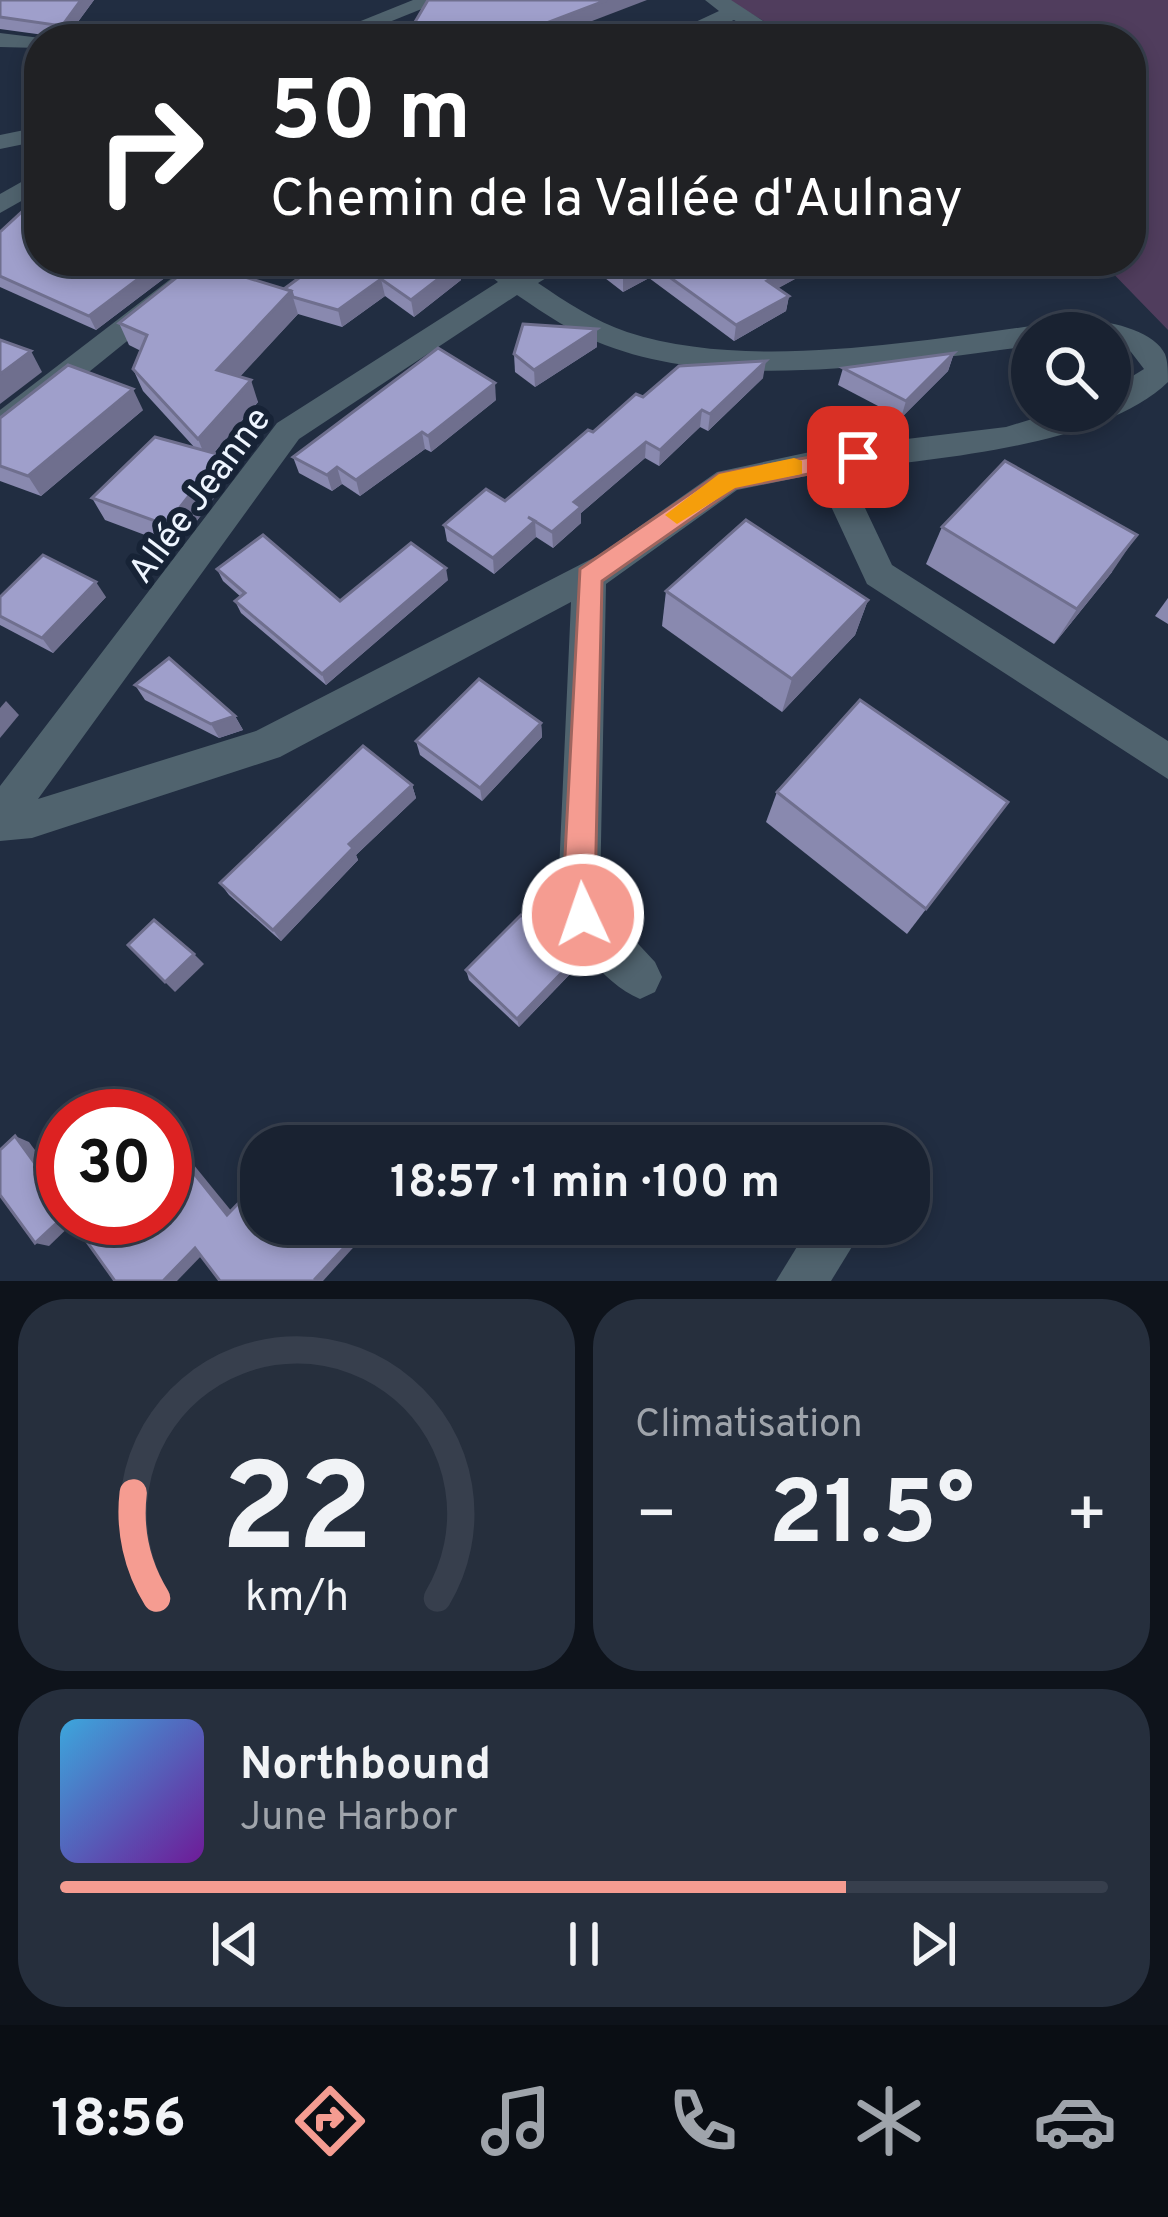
<!DOCTYPE html>
<html lang="fr">
<meta charset="utf-8">
<style>
:root{--surface:#192231;--page:#262f3d;--text:#f1f3f6;--muted:#9fa4ab;--line:#373f4d;--accent:#f59c91}
body{margin:0;font-family:Overpass,sans-serif;background:var(--page);color:var(--text);height:100vh;display:flex;flex-direction:column;font-size:45px;white-space:nowrap}
*{box-sizing:border-box;margin:0}
p{font-size:39px;color:var(--muted)}
.icon{flex:none;width:66px;height:66px;fill:none;stroke:currentColor;stroke-width:2;stroke-linecap:round;stroke-linejoin:round}
.map{position:relative;height:1281px;overflow:hidden}
.panel{display:flex;flex-direction:column;gap:18px;padding:18px;background:#0e131b;flex:1}
.panel>*{flex:none}
.top-card{position:absolute;left:24px;top:24px;width:1122px;height:252px;border-radius:48px;box-shadow:0 6px 18px #0003,0 0 0 3px var(--line);background:#202124;color:#fff;overflow:hidden}
.controls{position:absolute;left:1011px;top:312px;display:grid;gap:24px}
.controls a{display:grid;place-items:center;width:120px;height:120px;border-radius:50%;background:var(--surface);box-shadow:0 6px 18px #0003,0 0 0 3px var(--line);font-size:60px}
.speed{position:absolute;left:36px;top:1089px;display:flex;gap:24px;font-size:60px;font-weight:700;text-align:center}
.speed>*{display:grid;place-content:center;width:156px;height:156px;border-radius:50%;background:var(--surface);box-shadow:0 6px 18px #0003,0 0 0 3px var(--line);line-height:1}
.speed .limit{border:18px solid #d22;background:#fff;color:#111}
.pin{position:absolute;display:grid;place-items:center;width:102px;height:102px;color:#fff;margin:-51px;border-radius:24px;box-shadow:0 6px 18px #0006}
.me{position:absolute;width:132px;margin:-66px;rotate:357deg;stroke-linejoin:round;filter:drop-shadow(0 0 9px #0008)}
.turn{display:flex;align-items:center;gap:42px;height:252px;padding:0 48px;font-size:54px}
.turn .icon{width:156px;height:156px;stroke-width:2.5}
.turn b{display:block;font-size:84px;line-height:102px}
.big{font-size:90px;font-weight:700;line-height:1.1}
.panel .tile{flex:1;display:flex;flex-direction:column;justify-content:center;gap:18px;min-width:0;padding:0 42px;border-radius:48px;background:var(--page)}
.panel .dial{align-items:center;gap:0}
.dial svg{height:312px;overflow:visible;fill:none;stroke:var(--line);stroke-width:7;stroke-linecap:round;text-anchor:middle}
.dial text{fill:var(--text);stroke:none}
.song{display:flex;align-items:center;gap:36px}
.cover{width:144px;height:144px;border-radius:18px;background:linear-gradient(135deg,hsl(200 70% 55%),hsl(280 70% 35%))}
.played{height:12px;border-radius:6px;background:linear-gradient(90deg,var(--accent) 75%,var(--line) 75%)}
.keys{display:flex;justify-content:space-around;direction:ltr}
.heat{display:flex;justify-content:space-between;align-items:center;font-size:66px;direction:ltr}
.panel .tiles{flex:1;display:grid;gap:18px;grid-template-columns:1fr 1fr}
.tile:last-child{grid-column:span 2}
.trip{position:absolute;left:240px;top:1125px;width:690px;height:120px;border-radius:48px;background:var(--surface);box-shadow:0 6px 18px #0003,0 0 0 3px var(--line);font-weight:700;line-height:120px;text-align:center}
.menu{display:flex;height:192px;justify-content:space-around;align-items:center;background:#0a0e14;color:var(--muted)}
.menu .icon{width:84px;height:84px}
.menu .on{color:var(--accent)}
.menu b{font-size:54px;color:var(--text)}
.map>svg:first-child{display:block}
.green{fill:#503d5d}
.lines{fill:none;stroke-linecap:round;stroke-linejoin:round}
.minor{fill:#50636e;fill-rule:evenodd}
.wall{fill:#8989af}
.shaded-wall{fill:#6f6f8e}
.building{fill:#9f9fcb;stroke:#6f6f8e;stroke-width:3}
.route{fill:#f59c91;stroke:#9f655e;stroke-width:3}
.slow{fill:#f59e0b}
.labels{text-anchor:middle;stroke-width:12;stroke-linejoin:round;paint-order:stroke}
.street-label{font-size:36px;fill:#eef5ff;stroke:#172336}
</style>
<div class="map">
<svg width="1168" height="1281" viewBox="0 0 1168 1281">
<rect width="100%" height="100%" fill="#212d41"/>
<path class="green" d="M728 0H1168V330L1101 261H1131V39H794Z"/>
<g class="lines">
<g class="minor">
<path d="M413 0H444L347 39H316Z"/>
<path d="M705 0H731L791 39H765L734 20 689 39H659L719 11Z"/>
<path d="M0 33 49 39H39V48L0 47Z"/>
<path d="M39 127V141L0 149V135Z"/>
<path d="M39 172V191L0 213V194Z"/>
<path d="M194 261H226L11 435 0 438V410Z"/>
<path d="M472 261H505L519 270 538 261H574L538 283C566 302 595 321 627 332 746 371 910 342 1032 326L1045 333C1065 308 1151 323 1165 354 1168 362 1168 373 1168 382 1102 446 938 458 847 470L892 565 1168 741V779L867 584 816 474 737 490 606 584 600 894 602 905 655 962 662 977 655 992 640 999C602 983 565 933 558 894L571 602 280 757 32 838 0 841V786L277 423 498 282ZM517 295C545 314 573 333 605 345 731 393 901 362 1032 346V333H1110V342L1131 352 1144 369 1110 390V411H1058L1006 427 824 449 717 472 599 555 256 731 38 799 299 439Z"/>
<path d="M811 1224H866L831 1281H776Z"/>
</g>
</g>
<g class="wall">
<path d="M0 0H94L66 38 0 29Z"/>
<path d="M0 232 187 261 96 330 0 287Z"/>
<path d="M583 261H828L778 288 789 296 786 311 734 341 649 278 623 292Z"/>
<path d="M459 263 461 280 414 317 385 296 342 327 298 314 240 376 258 402 214 453 230 477 177 547 105 520 92 498 195 448 143 391 133 369 141 351 129 345 119 323 284 289Z"/>
<path d="M597 347 535 387 515 372 514 354Z"/>
<path d="M954 353 948 371 901 418 838 385 843 368Z"/>
<path d="M763 378 708 431 700 427 659 466 645 458 581 513V523L553 548 536 537 494 574 447 541 444 525 505 501 643 397Z"/>
<path d="M496 400 431 452 425 449 360 496 342 484 332 491 299 473 293 457Z"/>
<path d="M143 410 41 496 0 481V418Z"/>
<path d="M942 527 1112 572 1054 644 926 564Z"/>
<path d="M217 569 340 601 448 580 326 685 241 613 235 601 241 597 223 581Z"/>
<path d="M666 591 868 600 855 635 782 712 662 626Z"/>
<path d="M0 597H106L53 653 0 625Z"/>
<path d="M1168 598V624L1155 616Z"/>
<path d="M135 685 235 716 243 730 219 738 145 700Z"/>
<path d="M541 723 542 737 482 801 420 755 416 741Z"/>
<path d="M412 785 416 798 356 855 358 860 281 941 229 895 220 883Z"/>
<path d="M777 792 1008 802 907 934 766 822Z"/>
<path d="M466 970 572 972 519 1027 469 980Z"/>
</g>
<g class="shaded-wall">
<path d="M81 0H94L66 38 62 26Z"/>
<path d="M607 0H647L545 39H504Z"/>
<path d="M162 261H187L96 330 89 316Z"/>
<path d="M803 261H828L764 296 767 281Z"/>
<path d="M459 263 461 280 414 317 411 300Z"/>
<path d="M650 263 649 278 623 292V277Z"/>
<path d="M381 279 385 296 342 327 338 310Z"/>
<path d="M291 291 298 314 226 392 217 370Z"/>
<path d="M789 296 786 311 734 341 736 325Z"/>
<path d="M597 329V347L535 387 534 370Z"/>
<path d="M31 351 42 372 0 404V374Z"/>
<path d="M954 353 948 371 901 418 906 401Z"/>
<path d="M766 361 763 378 708 431 710 414Z"/>
<path d="M251 380 258 402 207 461 198 439Z"/>
<path d="M495 383 496 400 431 452 428 436Z"/>
<path d="M133 389 143 410 41 496 28 476Z"/>
<path d="M702 410 700 427 659 466 660 450Z"/>
<path d="M422 432 425 449 360 496 356 480Z"/>
<path d="M646 442 645 458 581 513V523L553 548 552 532 574 502Z"/>
<path d="M221 455 230 477 177 547 166 525Z"/>
<path d="M337 467 342 484 332 491 327 475Z"/>
<path d="M535 521 536 537 494 574 493 558Z"/>
<path d="M1137 535 1112 572 1054 644 1077 609Z"/>
<path d="M446 568 448 580 326 685 322 674Z"/>
<path d="M96 582 106 597 53 653 42 638Z"/>
<path d="M868 600 855 635 782 712 792 679Z"/>
<path d="M6 701 19 715 0 738V708Z"/>
<path d="M235 716 243 730 219 738 211 724Z"/>
<path d="M541 723 542 737 482 801 480 788Z"/>
<path d="M412 785 416 798 356 855 358 860 281 941 273 930 349 844Z"/>
<path d="M194 954 204 964 175 992 165 982Z"/>
<path d="M572 962V972L519 1027 517 1019Z"/>
<path d="M165 1130 167 1132 237 1218 227 1215 165 1137Z"/>
<path d="M15 1136 29 1142 63 1188V1202Z"/>
<path d="M63 1218H78L49 1246 35 1243Z"/>
<path d="M345 1224H348L361 1239 323 1281H316L315 1279Z"/>
<path d="M195 1248 206 1251 177 1281H163Z"/>
</g>
<g class="building">
<path d="M0 0H81L62 26 0 17Z"/>
<path d="M428 0H607L504 39H405Z"/>
<path d="M39 196V261H162L89 316 0 276V232Z"/>
<path d="M322 261H455L459 263 411 300 381 279 338 310 293 297 291 291 284 289Z"/>
<path d="M603 261H803L767 281 789 296 736 325 650 263 623 277Z"/>
<path d="M196 262 291 291 217 370 251 380 198 439 133 369 147 335 119 323Z"/>
<path d="M523 324 597 329 534 370 514 354Z"/>
<path d="M0 340 31 351 0 374Z"/>
<path d="M438 348 495 383 428 436 422 432 356 480 337 467 327 475 293 457Z"/>
<path d="M954 353 906 401 843 368Z"/>
<path d="M766 361 710 414 702 410 660 450 646 442 574 502 581 507 552 532 528 517 535 521 493 558 444 525 486 489 505 501 588 430 593 432 636 394 643 397 679 366Z"/>
<path d="M68 365 133 389 28 476 0 466V418Z"/>
<path d="M155 437 221 455 166 525 92 498Z"/>
<path d="M1005 461 1137 535 1077 609 942 527Z"/>
<path d="M746 520 868 600 792 679 666 591Z"/>
<path d="M263 535 340 601 411 543 446 568 322 674 235 601 245 593 217 569Z"/>
<path d="M43 555 96 582 42 638 0 616V597Z"/>
<path d="M169 658 235 716 211 724 135 685Z"/>
<path d="M479 679 541 723 480 788 416 741Z"/>
<path d="M860 700 1008 802 926 909 777 792Z"/>
<path d="M363 746 412 785 349 844 353 848 273 930 220 883Z"/>
<path d="M521 915 572 962 517 1019 466 970Z"/>
<path d="M154 920 194 954 165 982 128 945Z"/>
<path d="M15 1136 63 1202V1217L35 1243 0 1195V1150Z"/>
<path d="M165 1137 227 1215 261 1180V1224H345L355 1236 315 1279 316 1281H220L195 1248 163 1281H115L70 1218H165Z"/>
</g>
<path class="route" d="M858 448 870 457 867 463 735 488 602 581 595 894 599 915 594 926 583 931 571 926 563 894 580 569 719 474Z"/>
<path class="slow" d="M794 458 802 461V474L735 488 677 524 665 515 719 474Z"/>
<g class="labels">
<g class="street-label">
<text transform="translate(198 494) rotate(-53)" y="13">Allée Jeanne</text>
</g>
</g>
</svg>
<div class="controls">
<a><svg class="icon" aria-label="search" viewBox="0 0 24 24"><circle cx="10" cy="10" r="6"/><path d="M15 15l6 6"/></svg></a>
</div>
<div class="speed"><div class="limit">30</div></div>
<div class="pin" style="left:858px;top:457px;background:#d93025"><svg class="icon" aria-label="arrive" viewBox="0 0 24 24"><path d="M6 21V4h12l-3 4 3 4H6"/></svg></div>
<svg class="me" style="left:583px;top:915px" viewBox="-20 -20 40 40"><circle r="17" fill="#f59c91" stroke="#fff" stroke-width="3"/><path d="M0-11L8 9 0 5-8 9z" fill="#fff"/></svg>
<div class="trip">18:57 · 1 min · 100 m</div>
<div class="top-card">
<div class="turn"><svg class="icon" aria-label="right" viewBox="0 0 24 24"><path d="M7 20v-9h11M14 6l5 5-5 5"/></svg><div><b>50 m</b>Chemin de la Vallée d'Aulnay</div></div>
</div>
</div>
<section class="panel">
<div class="tiles">
<div class="tile dial"><svg viewBox="0 0 100 80">
<path d="M14 69A42 42 0 1 1 86 69"/>
<path d="M14 69A42 42 0 0 1 8 42" stroke="#f59c91"/>
<text x="50" y="56" font-size="32" font-weight="700">22</text>
<text x="50" y="72" font-size="11">km/h</text>
</svg></div>
<div class="tile"><p>Climatisation</p>
<div class="heat"><a>−</a><b class="big">21.5°</b><a>+</a></div>
</div>
<div class="tile">
<div class="song"><i class="cover"></i><div><b>Northbound</b><p>June Harbor</p></div></div>
<div class="played"></div>
<div class="keys"><svg class="icon" aria-label="previous" viewBox="0 0 24 24"><path d="M18 5L8 12l10 7zM5 5v14"/></svg><svg class="icon" aria-label="pause" viewBox="0 0 24 24"><path d="M8 5v14M16 5v14"/></svg><svg class="icon" aria-label="next" viewBox="0 0 24 24"><path d="M6 5l10 7-10 7zM19 5v14"/></svg></div>
</div>
</div>
</section>
<nav class="menu">
<b>18:56</b>
<svg class="icon on" aria-label="directions" viewBox="0 0 24 24"><path d="M12 3l9 9-9 9-9-9zM9 14v-3h6M13 9l2 2-2 2"/></svg>
<svg class="icon" aria-label="music" viewBox="0 0 24 24"><path d="M9 18V5l10-2v13"/><circle cx="6" cy="18" r="3"/><circle cx="16" cy="16" r="3"/></svg>
<svg class="icon" aria-label="phone" viewBox="0 0 24 24"><path d="M5 4h4l2 5-3 2q2 4 5 5l2-3 5 2v4C11 20 4 13 5 4z"/></svg>
<svg class="icon" aria-label="climate" viewBox="0 0 24 24"><path d="M12 3v18M4 7l16 10M4 17L20 7"/></svg>
<svg class="icon" aria-label="car" viewBox="0 0 24 24"><path d="M5 17H2v-5l4-1 3-4h7l3 4 3 1v5h-3M9 17h6M6 11h13"/><circle cx="7" cy="17" r="2"/><circle cx="17" cy="17" r="2"/></svg>
</nav>
